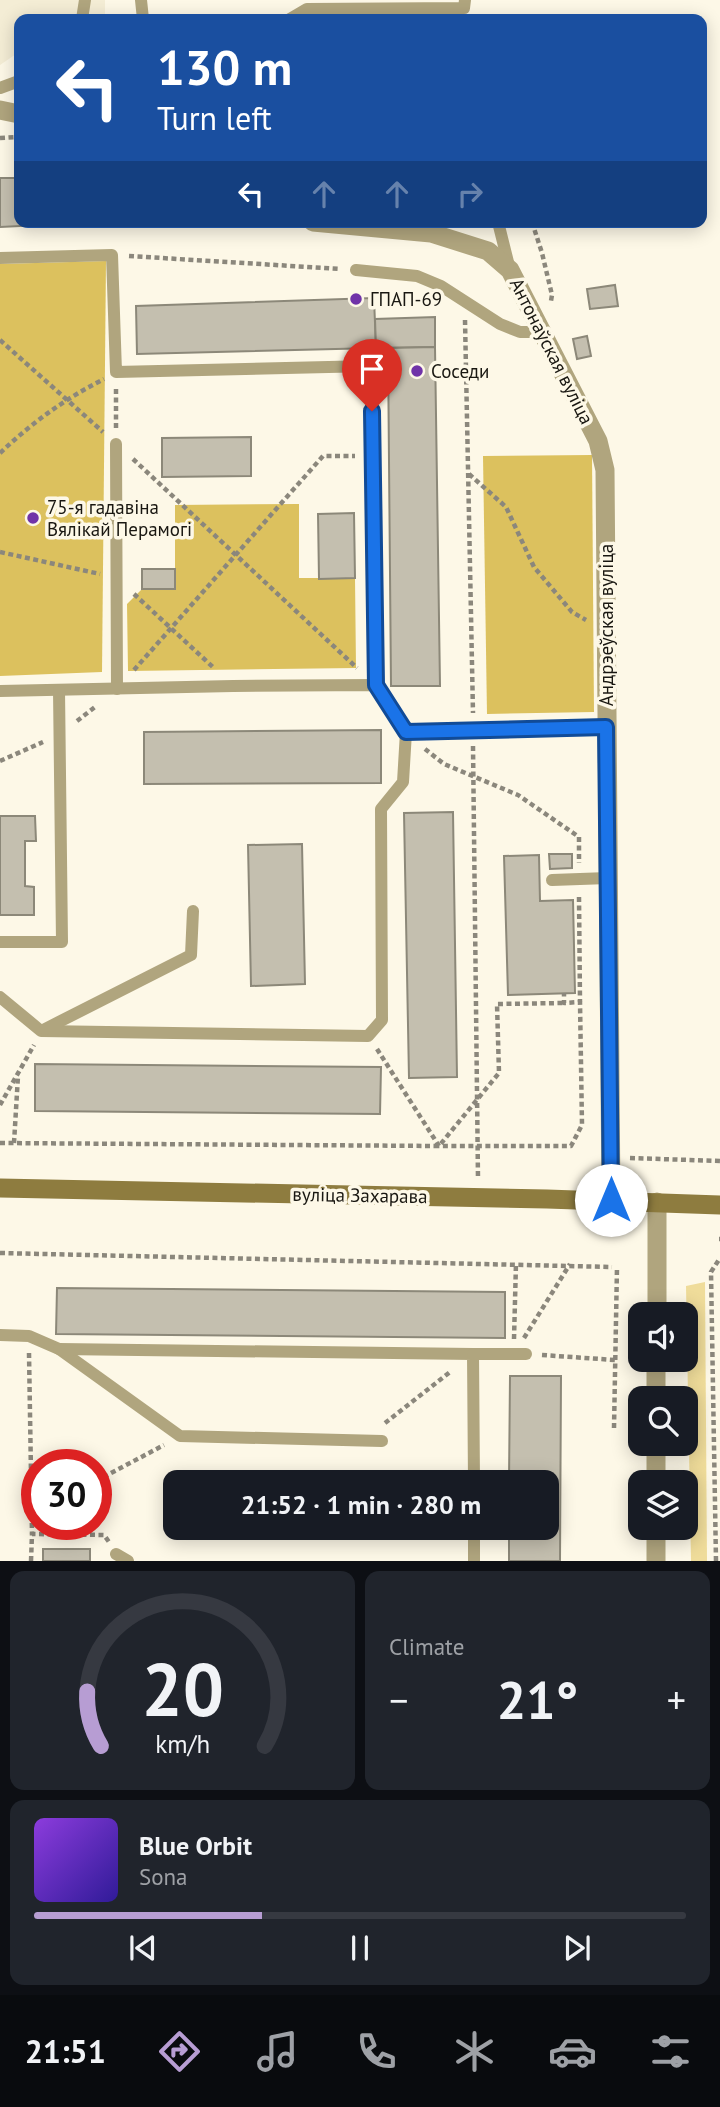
<!DOCTYPE html>
<meta charset="utf-8">
<style>
:root{--surface:#171b24;--page:#20242c;--text:#f1f3f6;--muted:#9ea1a6;--line:#363941;--accent:#b79dd3}
body{margin:0;font-family:"PT Sans",sans-serif;background:var(--page);color:var(--text);height:100vh;display:flex;flex-direction:column;font-size:26px;white-space:nowrap}
*{box-sizing:border-box;margin:0}
p{font-size:23px;color:var(--muted)}
.icon{flex:none;width:38px;height:38px;fill:none;stroke:currentColor;stroke-width:2;stroke-linecap:round;stroke-linejoin:round}
.map{position:relative;height:1561px;overflow:hidden}
.drawer{display:flex;flex-direction:column;gap:10px;padding:10px;background:#0d0f14;flex:1}
.drawer>*{flex:none}
.guide{position:absolute;left:14px;top:14px;width:693px;height:214px;border-radius:14px;box-shadow:0 4px 18px #0003;background:#1a4fa0;color:#fff;overflow:hidden}
.tools{position:absolute;left:628px;top:1302px;display:grid;gap:14px}
.tools a{display:grid;place-items:center;width:70px;height:70px;border-radius:14px;background:var(--surface);box-shadow:0 4px 18px #0003;font-size:35px}
.speed{position:absolute;left:21px;top:1449px;display:flex;gap:14px;font-size:35px;font-weight:700;text-align:center}
.speed>*{display:grid;place-content:center;width:91px;height:91px;border-radius:50%;background:var(--surface);box-shadow:0 4px 18px #0003;line-height:1}
.speed .limit{border:10px solid #d22;background:#fff;color:#111}
.pin{position:absolute;display:grid;place-items:center;width:60px;height:60px;color:#fff;margin:-72px -30px;border-radius:50% 50% 50% 0;rotate:-45deg;box-shadow:0 0 7px #0007}
.pin .icon{rotate:45deg}
.me{position:absolute;width:77px;margin:-38px;rotate:0deg;stroke-linejoin:round;filter:drop-shadow(0 0 5px #0008)}
.turn{display:flex;align-items:center;gap:24px;height:147px;padding:0 28px;font-size:32px}
.turn .icon{width:91px;height:91px;stroke-width:2.5}
.turn b{display:block;font-size:49px;line-height:60px}
.lanes{display:flex;align-items:center;height:66px;padding:0 28px;background:#0003;justify-content:center;gap:35px;direction:ltr}
.lanes .off{opacity:.35}
.big{font-size:52px;font-weight:600;line-height:1.1}
.drawer .widget{flex:1;display:flex;flex-direction:column;justify-content:center;gap:10px;min-width:0;padding:0 24px;border-radius:14px;background:var(--page)}
.drawer .dial{align-items:center;gap:0}
.dial svg{height:182px;overflow:visible;fill:none;stroke:var(--line);stroke-width:7;stroke-linecap:round;text-anchor:middle}
.dial text{fill:var(--text);stroke:none}
.song{display:flex;align-items:center;gap:21px}
.cover{width:84px;height:84px;border-radius:10px;background:linear-gradient(135deg,hsl(270 70% 55%),hsl(250 70% 35%))}
.played{height:7px;border-radius:4px;background:linear-gradient(90deg,var(--accent) 35%,var(--line) 35%)}
.keys{display:flex;justify-content:space-around;direction:ltr}
.heat{display:flex;justify-content:space-between;align-items:center;font-size:38px;direction:ltr}
.drawer .tiles{flex:1;display:grid;gap:10px;grid-template-columns:1fr 1fr}
.widget:last-child{grid-column:span 2}
.trip{position:absolute;left:163px;top:1470px;width:396px;height:70px;border-radius:14px;background:var(--surface);box-shadow:0 4px 18px #0003;font-weight:600;line-height:70px;text-align:center}
.tabs{display:flex;height:112px;justify-content:space-around;align-items:center;background:#090b0e;color:var(--muted)}
.tabs .icon{width:49px;height:49px}
.tabs .selected{color:var(--accent)}
.tabs b{font-size:32px;color:var(--text)}
.map>svg:first-child{display:block}
.built{fill:#f4edd5}
.green{fill:#efdc9a}
.forest{fill:#dcc15e}
.building{fill:#c4bfaf;stroke:#8c8879;stroke-width:2}
.lines{fill:none;stroke-linecap:round;stroke-linejoin:round}
.path{stroke:#8b877c;stroke-width:4.5;stroke-dasharray:5 3.5;stroke-linecap:butt}
.service{stroke:#b0a57e;stroke-width:12}
.minor{stroke:#b0a57e;stroke-width:19}
.secondary{stroke:#8e7c3f;stroke-width:19}
.route-casing{stroke:#114b97;stroke-width:18}
.route{stroke:#1a73e8;stroke-width:12}
.poi-dot{fill:#7033a8;stroke:#fdf8e7;stroke-width:2.5}
.labels{text-anchor:middle;stroke-width:7;stroke-linejoin:round;paint-order:stroke}
.poi-label{font-size:19px;fill:#191711;stroke:#fdf8e7;text-anchor:start}
.street-label{font-size:19px;fill:#191711;stroke:#fdf8e7}
</style>
<div class="map">
<svg width="720" height="1561" viewBox="0 0 720 1561">
<rect width="100%" height="100%" fill="#fdf8e7"/>
<path class="built" d="M0 0H105V19H19V52L0 65Z"/>
<path class="green" d="M705 1282 707 1561H691L686 1286Z"/>
<g class="forest">
<path d="M106 261 102 672 0 676V264Z"/>
<path d="M592 455 594 712 487 714 483 456Z"/>
<path d="M299 504V578H355L356 668 128 671 127 604 142 589H175V505Z"/>
</g>
<g class="building">
<path d="M0 178H19V222L81 223 0 227Z"/>
<path d="M615 285 618 306 590 309 587 289Z"/>
<path d="M374 298 376 348 137 354 136 306Z"/>
<path d="M435 317V347L376 348 375 319Z"/>
<path d="M587 336 591 356 577 359 573 339Z"/>
<path d="M435 347 440 686H391L388 348Z"/>
<path d="M251 437V476L162 477V438Z"/>
<path d="M354 513 355 578 319 579 318 514Z"/>
<rect x="142" y="569" width="33" height="20"/>
<path d="M381 730V783L144 784V732Z"/>
<path d="M453 812 457 1077 409 1078 404 813Z"/>
<path d="M0 816H35L36 841H25V886L34 887V915H0Z"/>
<path d="M302 844 305 984 251 986 248 845Z"/>
<path d="M549 854H572V868L550 869Z"/>
<path d="M539 855 540 901 573 900 575 993 508 995 504 856Z"/>
<path d="M35 1064 381 1067 380 1114 35 1111Z"/>
<path d="M57 1288 505 1292V1338L56 1334Z"/>
<path d="M510 1376H561L560 1561H509V1528H546V1482H509Z"/>
<path d="M170 1490H175V1528H395V1534L169 1530Z"/>
<rect x="43" y="1549" width="47" height="12"/>
</g>
<g class="lines">
<g class="path">
<path d="M0 138 17 137"/>
<path d="M532 222 542 253 552 295 551 301"/>
<path d="M129 256 341 269"/>
<path d="M465 320 473 713"/>
<path d="M0 340 103 432"/>
<path d="M116 428V388"/>
<path d="M0 453C33 422 63 400 104 379"/>
<path d="M133 459 357 668"/>
<path d="M469 474 506 507 534 567 572 612 586 620"/>
<path d="M0 552 100 574"/>
<path d="M134 594 215 669"/>
<path d="M134 670 323 456H355"/>
<path d="M77 721 95 707"/>
<path d="M473 746 478 1179"/>
<path d="M425 749 444 764 518 795 579 837V863"/>
<path d="M0 761 43 742"/>
<path d="M579 897 580 1002"/>
<path d="M377 1049 439 1146H571L582 1125 580 1002 564 1003V993"/>
<path d="M0 1105 34 1045"/>
<path d="M0 1143 439 1146 499 1073 497 1004 564 1003"/>
<path d="M14 1143 18 1076"/>
<path d="M630 1158 720 1161"/>
<path d="M719 1239H720"/>
<path d="M0 1253 612 1267"/>
<path d="M524 1338 570 1264"/>
<path d="M514 1339 516 1263"/>
<path d="M29 1353 32 1534"/>
<path d="M542 1355 615 1360"/>
<path d="M385 1423 450 1372"/>
<path d="M614 1428 617 1267"/>
<path d="M96 1481 164 1445"/>
<path d="M31 1561 32 1534 104 1535 109 1542"/>
<path d="M716 1561 711 1272 720 1258"/>
</g>
<g class="service">
<path d="M141 0 143 19"/>
<path d="M82 19 85 0"/>
<path d="M290 19 307 9 464 8 465 0"/>
<path d="M0 88 19 81"/>
<path d="M498 222 510 270"/>
<path d="M0 258 112 255 116 372 371 366 376 685"/>
<path d="M356 270 417 276 441 286 500 324 520 332H542"/>
<path d="M116 444 117 689"/>
<path d="M0 691 233 686 376 685 406 732 606 727"/>
<path d="M552 880 608 878"/>
<path d="M0 942H62L59 690"/>
<path d="M0 997 41 1031 368 1036 382 1020 381 809 403 782 406 732"/>
<path d="M45 1029 191 955 193 911"/>
<path d="M0 1335 29 1336 59 1349 180 1436 382 1441"/>
<path d="M59 1349 473 1354 474 1482"/>
<path d="M473 1354H526"/>
<path d="M474 1528V1561"/>
<path d="M116 1554 128 1561"/>
</g>
<g class="minor">
<path d="M0 110 19 114"/>
<path d="M313 222 431 233 488 251 510 270 598 441 605 470 611 1200"/>
<path d="M657 1314V1202"/>
<path d="M656 1398V1360"/>
<path d="M656 1482V1444"/>
<path d="M656 1561V1528"/>
</g>
<path class="secondary" d="M0 1188 547 1199 720 1205"/>
</g>
<g class="lines">
<defs>
<path id="route" d="M372 411 376 685 406 732 606 727 611 1200"/>
</defs>
<use href="#route" class="route-casing"/>
<use href="#route" class="route"/>
</g>
<g class="poi-dot">
<circle cx="356" cy="299" r="7"/>
<circle cx="417" cy="371" r="7"/>
<circle cx="33" cy="518" r="7"/>
</g>
<g class="labels">
<g class="poi-label">
<text x="370" y="306">ГПАП-69</text>
<text x="431" y="378">Соседи</text>
<text x="47" y="514">75-я гадавіна<tspan x="47" dy="22">Вялікай Перамогі</tspan></text>
</g>
<g class="street-label">
<text transform="translate(552 351) rotate(63)" y="7">Антонаўская вуліца</text>
<text transform="translate(606 625) rotate(-90)" y="7">Андрэеўская вуліца</text>
<text transform="translate(360 1195) rotate(1)" y="7">вуліца Захарава</text>
</g>
</g>
</svg>
<div class="tools">
<a><svg class="icon" aria-label="sound" viewBox="0 0 24 24"><path d="M4 9h4l5-4v14l-5-4H4zM17 9q2 3 0 6"/></svg></a>
<a><svg class="icon" aria-label="search" viewBox="0 0 24 24"><circle cx="10" cy="10" r="6"/><path d="M15 15l6 6"/></svg></a>
<a><svg class="icon" aria-label="layers" viewBox="0 0 24 24"><path d="M12 4l9 5-9 5-9-5zM3 14l9 5 9-5"/></svg></a>
</div>
<div class="speed"><div class="limit">30</div></div>
<div class="pin" style="left:372px;top:411px;background:#d93025"><svg class="icon" aria-label="arrive" viewBox="0 0 24 24"><path d="M6 21V4h12l-3 4 3 4H6"/></svg></div>
<svg class="me" style="left:611px;top:1200px" viewBox="-20 -20 40 40"><circle r="19" fill="#fff"/><path d="M0-13L10 11 0 6-10 11z" fill="#1a73e8"/></svg>
<div class="trip">21:52 · 1 min · 280 m</div>
<div class="guide">
<div class="turn"><svg class="icon" aria-label="left" viewBox="0 0 24 24"><path d="M17 20v-9H6M10 6l-5 5 5 5"/></svg><div><b>130 m</b>Turn left</div></div>
<div class="lanes"><svg class="icon" aria-label="left" viewBox="0 0 24 24"><path d="M17 20v-9H6M10 6l-5 5 5 5"/></svg><svg class="icon off" aria-label="ahead" viewBox="0 0 24 24"><path d="M12 20V5M6 11l6-6 6 6"/></svg><svg class="icon off" aria-label="ahead" viewBox="0 0 24 24"><path d="M12 20V5M6 11l6-6 6 6"/></svg><svg class="icon off" aria-label="right" viewBox="0 0 24 24"><path d="M7 20v-9h11M14 6l5 5-5 5"/></svg></div>
</div>
</div>
<section class="drawer">
<div class="tiles">
<div class="widget dial"><svg viewBox="0 0 100 80">
<path d="M14 69A42 42 0 1 1 86 69"/>
<path d="M14 69A42 42 0 0 1 8 45" stroke="#b79dd3"/>
<text x="50" y="56" font-size="32" font-weight="700">20</text>
<text x="50" y="72" font-size="11">km/h</text>
</svg></div>
<div class="widget"><p>Climate</p>
<div class="heat"><a>−</a><b class="big">21°</b><a>+</a></div>
</div>
<div class="widget">
<div class="song"><i class="cover"></i><div><b>Blue Orbit</b><p>Sona</p></div></div>
<div class="played"></div>
<div class="keys"><svg class="icon" aria-label="previous" viewBox="0 0 24 24"><path d="M18 5L8 12l10 7zM5 5v14"/></svg><svg class="icon" aria-label="pause" viewBox="0 0 24 24"><path d="M8 5v14M16 5v14"/></svg><svg class="icon" aria-label="next" viewBox="0 0 24 24"><path d="M6 5l10 7-10 7zM19 5v14"/></svg></div>
</div>
</div>
</section>
<nav class="tabs">
<b>21:51</b>
<svg class="icon selected" aria-label="directions" viewBox="0 0 24 24"><path d="M12 3l9 9-9 9-9-9zM9 14v-3h6M13 9l2 2-2 2"/></svg>
<svg class="icon" aria-label="music" viewBox="0 0 24 24"><path d="M9 18V5l10-2v13"/><circle cx="6" cy="18" r="3"/><circle cx="16" cy="16" r="3"/></svg>
<svg class="icon" aria-label="phone" viewBox="0 0 24 24"><path d="M5 4h4l2 5-3 2q2 4 5 5l2-3 5 2v4C11 20 4 13 5 4z"/></svg>
<svg class="icon" aria-label="climate" viewBox="0 0 24 24"><path d="M12 3v18M4 7l16 10M4 17L20 7"/></svg>
<svg class="icon" aria-label="car" viewBox="0 0 24 24"><path d="M5 17H2v-5l4-1 3-4h7l3 4 3 1v5h-3M9 17h6M6 11h13"/><circle cx="7" cy="17" r="2"/><circle cx="17" cy="17" r="2"/></svg>
<svg class="icon" aria-label="filters" viewBox="0 0 24 24"><path d="M4 7h16M4 17h16"/><circle cx="9" cy="7" r="2"/><circle cx="15" cy="17" r="2"/></svg>
</nav>
